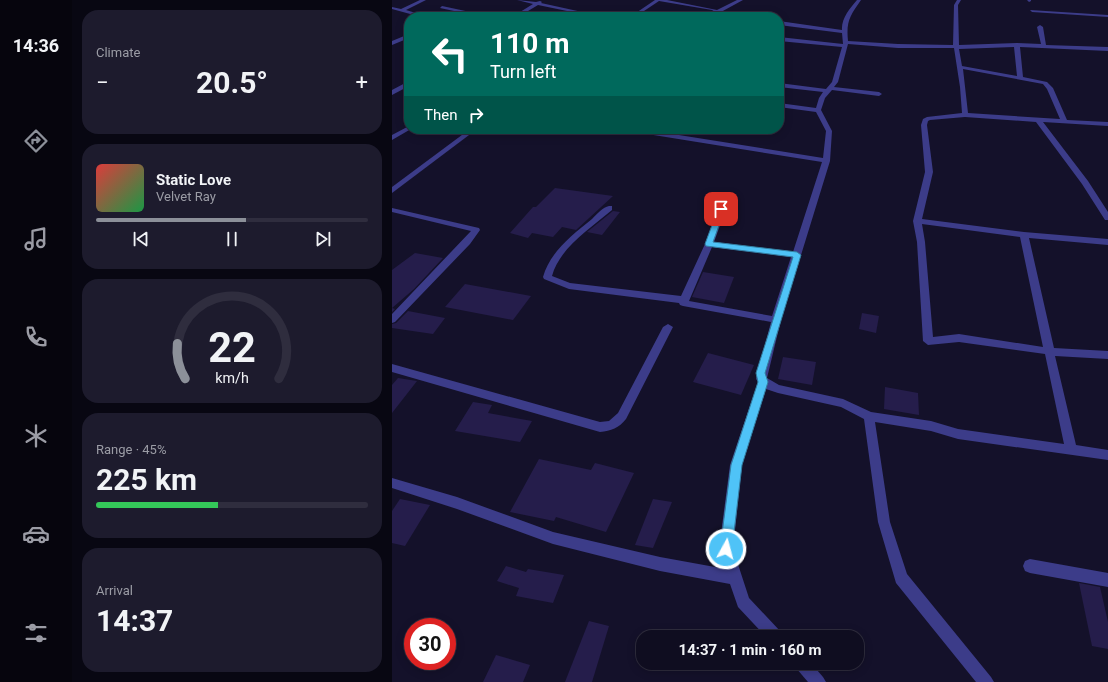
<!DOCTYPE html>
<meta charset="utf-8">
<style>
:root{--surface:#0f0d20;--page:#1d1b2d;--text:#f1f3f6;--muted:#9b9ca5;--line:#2f2d3e;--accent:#8c9099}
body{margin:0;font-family:Roboto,sans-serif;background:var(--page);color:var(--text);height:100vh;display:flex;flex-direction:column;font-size:15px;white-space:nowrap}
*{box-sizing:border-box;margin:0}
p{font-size:13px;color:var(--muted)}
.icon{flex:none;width:22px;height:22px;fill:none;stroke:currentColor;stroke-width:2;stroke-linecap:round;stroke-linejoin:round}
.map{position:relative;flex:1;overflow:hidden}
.details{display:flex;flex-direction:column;gap:10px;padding:10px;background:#080712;width:320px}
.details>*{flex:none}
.banner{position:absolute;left:12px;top:12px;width:380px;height:122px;border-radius:16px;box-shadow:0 2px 10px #0003,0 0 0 1px var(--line);background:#00695c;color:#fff;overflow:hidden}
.speed{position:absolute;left:12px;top:618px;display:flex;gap:8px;font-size:20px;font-weight:700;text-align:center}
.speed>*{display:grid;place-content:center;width:52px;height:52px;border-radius:50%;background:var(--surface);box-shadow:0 2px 10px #0003,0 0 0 1px var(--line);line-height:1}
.speed .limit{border:6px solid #d22;background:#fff;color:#111}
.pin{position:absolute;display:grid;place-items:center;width:34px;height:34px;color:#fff;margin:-17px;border-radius:8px;box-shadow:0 2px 6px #0006}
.me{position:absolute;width:44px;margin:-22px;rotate:7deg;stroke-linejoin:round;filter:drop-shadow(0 0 3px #0008)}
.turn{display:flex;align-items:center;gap:14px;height:84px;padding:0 20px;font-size:18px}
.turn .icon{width:52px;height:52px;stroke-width:2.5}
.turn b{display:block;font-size:28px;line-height:34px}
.then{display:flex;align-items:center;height:38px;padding:0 20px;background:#0003;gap:8px;font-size:15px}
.big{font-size:30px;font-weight:700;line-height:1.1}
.details .widget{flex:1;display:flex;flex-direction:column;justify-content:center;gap:6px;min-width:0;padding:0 14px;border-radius:16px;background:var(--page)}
.details .dial{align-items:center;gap:0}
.dial svg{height:104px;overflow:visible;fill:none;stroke:var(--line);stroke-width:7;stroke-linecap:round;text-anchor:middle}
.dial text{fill:var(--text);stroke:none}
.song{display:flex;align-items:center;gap:12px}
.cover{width:48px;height:48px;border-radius:6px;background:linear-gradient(135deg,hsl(0 70% 55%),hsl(140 70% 35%))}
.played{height:4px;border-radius:2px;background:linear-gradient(90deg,var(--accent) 55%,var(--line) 55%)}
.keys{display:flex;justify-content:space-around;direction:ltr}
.heat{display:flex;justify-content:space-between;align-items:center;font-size:22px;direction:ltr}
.charge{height:6px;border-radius:3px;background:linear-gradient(90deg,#34c759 45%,var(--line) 0)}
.trip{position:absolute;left:244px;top:630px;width:228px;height:40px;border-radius:16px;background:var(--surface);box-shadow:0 2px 10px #0003,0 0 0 1px var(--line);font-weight:700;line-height:40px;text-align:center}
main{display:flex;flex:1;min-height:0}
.tab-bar{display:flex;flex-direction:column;width:72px;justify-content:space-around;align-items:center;background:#06050d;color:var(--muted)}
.tab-bar .icon{width:28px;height:28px}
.tab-bar .selected{color:var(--accent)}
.tab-bar b{font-size:18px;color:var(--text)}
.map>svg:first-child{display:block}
.building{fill:#251d4b}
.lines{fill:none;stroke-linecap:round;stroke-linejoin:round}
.minor{fill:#3c3c89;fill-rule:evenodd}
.route{fill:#4fc3f7;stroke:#337fa1}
</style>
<main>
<nav class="tab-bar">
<b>14:36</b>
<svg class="icon selected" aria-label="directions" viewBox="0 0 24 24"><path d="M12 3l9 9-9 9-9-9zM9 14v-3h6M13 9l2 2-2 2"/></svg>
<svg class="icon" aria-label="music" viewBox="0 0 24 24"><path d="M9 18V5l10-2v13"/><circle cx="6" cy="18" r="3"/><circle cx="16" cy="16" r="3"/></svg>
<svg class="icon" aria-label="phone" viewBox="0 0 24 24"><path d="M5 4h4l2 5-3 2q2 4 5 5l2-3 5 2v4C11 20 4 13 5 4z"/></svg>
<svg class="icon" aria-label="climate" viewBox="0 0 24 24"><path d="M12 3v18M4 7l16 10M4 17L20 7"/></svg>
<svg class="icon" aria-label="car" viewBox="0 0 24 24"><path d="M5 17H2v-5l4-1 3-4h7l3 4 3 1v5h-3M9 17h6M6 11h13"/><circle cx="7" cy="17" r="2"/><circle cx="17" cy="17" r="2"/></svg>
<svg class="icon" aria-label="filters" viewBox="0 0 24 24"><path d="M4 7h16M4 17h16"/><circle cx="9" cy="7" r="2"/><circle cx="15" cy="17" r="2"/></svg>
</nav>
<section class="details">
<div class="widget"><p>Climate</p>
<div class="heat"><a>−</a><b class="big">20.5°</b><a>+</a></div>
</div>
<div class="widget">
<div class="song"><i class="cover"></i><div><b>Static Love</b><p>Velvet Ray</p></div></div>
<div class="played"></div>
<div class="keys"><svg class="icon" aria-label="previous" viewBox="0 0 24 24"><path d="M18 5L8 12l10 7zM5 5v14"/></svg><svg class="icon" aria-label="pause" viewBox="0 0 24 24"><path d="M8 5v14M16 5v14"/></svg><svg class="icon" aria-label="next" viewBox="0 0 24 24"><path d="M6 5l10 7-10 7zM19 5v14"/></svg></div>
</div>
<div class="widget dial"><svg viewBox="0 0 100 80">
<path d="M14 69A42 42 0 1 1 86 69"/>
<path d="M14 69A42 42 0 0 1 8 42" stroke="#8c9099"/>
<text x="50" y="56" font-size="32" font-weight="700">22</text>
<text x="50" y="72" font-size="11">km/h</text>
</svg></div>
<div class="widget"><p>Range · 45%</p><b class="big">225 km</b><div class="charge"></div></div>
<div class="widget"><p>Arrival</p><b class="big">14:37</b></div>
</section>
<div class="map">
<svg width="716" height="682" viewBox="0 0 716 682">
<rect width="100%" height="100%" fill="#14112a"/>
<g class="building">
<path d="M163 188 221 196 184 230 170 227 161 237 140 233 136 238 118 233 141 207H144Z"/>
<path d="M221 211 228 212 210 235 195 232Z"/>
<path d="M23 253 51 258 22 289 0 308 3 309 0 312V270Z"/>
<path d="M311 272 342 277 332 303 300 297Z"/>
<path d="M73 284 139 296 121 320 53 307Z"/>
<path d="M16 311 53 318 41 334 0 328V324L4 323Z"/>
<path d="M470 313 487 316 484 333 467 329Z"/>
<path d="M316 353 362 365 349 395 301 382Z"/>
<path d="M391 357 424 362 420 385 386 379Z"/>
<path d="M6 378 25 381 0 413V385Z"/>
<path d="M493 387 526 393 527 415 492 409Z"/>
<path d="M81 402 100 405 96 413 140 421 128 442 63 431Z"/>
<path d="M147 459 199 470 203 463 242 473 214 532 164 517 162 521 118 512Z"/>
<path d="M8 499 38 505 13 546 0 543V511Z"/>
<path d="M261 499 280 502 261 548 243 545Z"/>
<path d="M114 566 134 572 136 569 172 575 161 603 124 596 127 588 105 581Z"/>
<path d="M687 583 708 587 716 622V649L700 646Z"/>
<path d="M197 621 217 626 200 682H173Z"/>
<path d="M104 655 138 665 131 682H91Z"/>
</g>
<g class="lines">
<g class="minor">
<path d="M28 0H34L14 10 37 17H29L0 9V7L9 9Z"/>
<path d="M125 0 144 2 148 1 150 2 149 3 213 17H204L146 5 126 17H120L141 4Z"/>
<path d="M263 0H275L325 10 345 0H351L329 12 342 17 329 16 320 10 267 1 243 17H238Z"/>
<path d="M465 0H469C458 16 454 21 456 41L506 44 561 45 562 5 565 0H569L566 5 567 45 625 43 649 44 645 27 648 25 651 27 654 45 716 47V51L628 47 631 77 655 82 661 88 675 120 716 122V126L651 122 696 181 716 212V220H713L690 184 644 122 573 117 538 120 536 121 535 125 541 172 530 219 632 232 716 239V245L637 238 662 348 716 351V359L663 356 684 445 716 450V460L566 439 539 431 483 422 498 522 515 574 599 677 602 682H584L504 583 486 522 472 419 449 407 386 393 374 389 350 465 341 549 357 598 389 632 391 637H374L346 607 338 584 268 571 161 544 65 509 0 488V478L65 497 161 532 268 557 334 569 327 549 338 465 366 382 364 379 379 322 291 306 288 305 287 303 177 289 152 279 151 277C158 252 180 235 200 219 205 214 211 207 217 206H220V210C199 228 168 247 160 276L178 283 289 296 313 244 330 198 334 196 338 198 322 242 401 252 430 162 249 133 246 131 249 129 431 158 434 131 424 112 387 107V103L424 108 427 98 431 92 387 87V83L434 89 440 82 450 47 387 41V37L451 44 450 33 387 25V21L450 30C449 19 458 8 465 0ZM456 44 506 48H562L568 87 570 113 535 117 531 119 529 125 533 172 521 221 525 242 531 341 536 345 567 342 653 354 672 444 566 429 539 421 479 412 451 399 387 385 375 378 389 320 438 161 440 131 429 110 433 98 440 90 487 96 490 94 487 92 442 87 446 82ZM622 47 625 76 570 66 567 49ZM571 69 651 84 655 89 668 119 576 113ZM530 224 628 237 651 347 567 334 541 337 533 242ZM320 247 399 257 380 316 297 301Z"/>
<path d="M635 0H639V1L637 2Z"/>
<path d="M50 6 97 16 99 17H90L48 8Z"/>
<path d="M638 10 716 15V17L640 12Z"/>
<path d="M17 34V38L0 45V41Z"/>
<path d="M17 81V86L0 95V90Z"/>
<path d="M17 126V129H19L0 140V135Z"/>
<path d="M78 129H85L0 193V187Z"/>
<path d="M0 208 87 228 88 230 78 244 3 322 0 323V314L79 231 0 212Z"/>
<path d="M276 324 281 327 234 419C227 428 219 431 208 432L0 372V364L208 422 217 421 226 413 271 327Z"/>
<path d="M638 559 716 573V587L638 573 633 571 631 566 633 561Z"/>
<path d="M401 663H419L431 677 434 682H416L404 668Z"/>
</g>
</g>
<path class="route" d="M329 207 333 209 321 242 405 252 409 255 373 373 376 382 350 465 340 549 338 553 334 555 330 553 328 549 339 465 366 382 364 373 401 257 314 246 313 244 326 209Z"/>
</svg>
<div class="speed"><div class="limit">30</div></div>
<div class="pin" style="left:329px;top:209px;background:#d93025"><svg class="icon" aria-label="arrive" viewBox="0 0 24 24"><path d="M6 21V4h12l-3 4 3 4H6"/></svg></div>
<svg class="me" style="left:334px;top:549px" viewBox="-20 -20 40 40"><circle r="17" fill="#4fc3f7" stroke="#fff" stroke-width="3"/><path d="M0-11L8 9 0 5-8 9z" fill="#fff"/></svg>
<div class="trip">14:37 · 1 min · 160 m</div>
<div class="banner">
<div class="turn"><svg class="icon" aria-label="left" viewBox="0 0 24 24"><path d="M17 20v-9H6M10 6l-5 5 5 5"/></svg><div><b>110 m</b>Turn left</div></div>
<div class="then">Then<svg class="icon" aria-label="right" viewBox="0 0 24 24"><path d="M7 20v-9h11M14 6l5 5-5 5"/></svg></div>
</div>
</div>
</main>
